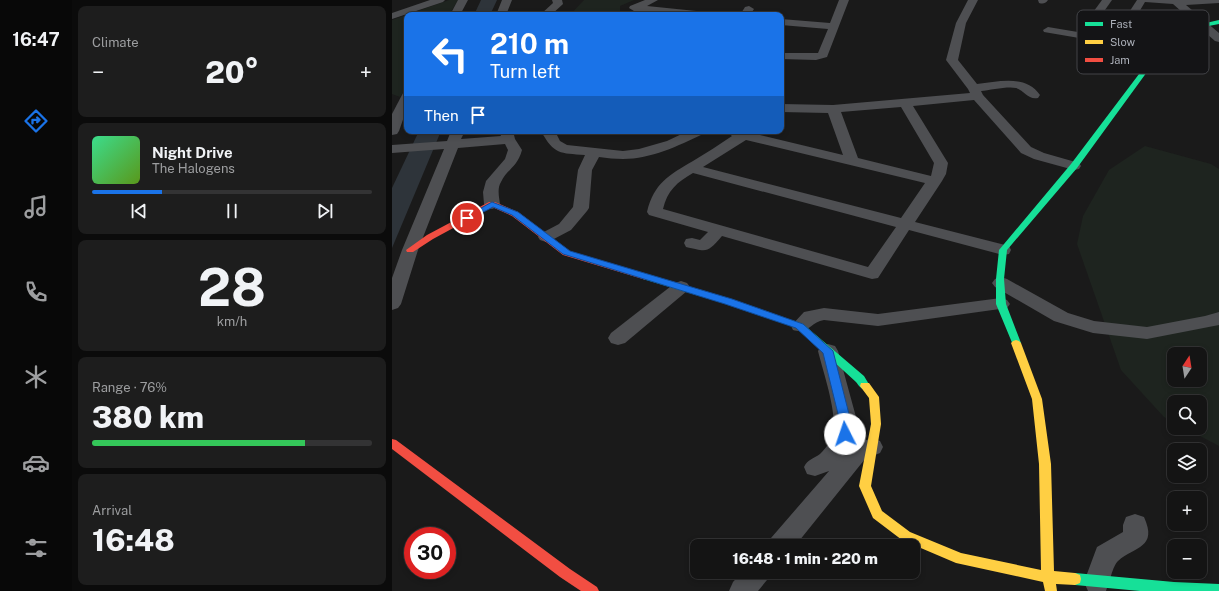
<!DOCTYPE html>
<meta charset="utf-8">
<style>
:root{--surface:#141414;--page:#1d1d1d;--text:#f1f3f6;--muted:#9d9ea0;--line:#333334;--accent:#1a73e8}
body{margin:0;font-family:"Public Sans",sans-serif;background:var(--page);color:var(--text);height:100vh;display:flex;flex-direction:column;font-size:15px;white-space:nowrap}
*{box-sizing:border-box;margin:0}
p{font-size:13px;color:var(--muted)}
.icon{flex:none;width:22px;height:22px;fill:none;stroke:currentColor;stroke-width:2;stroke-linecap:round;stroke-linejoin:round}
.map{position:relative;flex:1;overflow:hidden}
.sheet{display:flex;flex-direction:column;gap:6px;padding:6px;background:#0b0b0b;width:320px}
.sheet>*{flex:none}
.banner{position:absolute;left:12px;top:12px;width:380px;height:122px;border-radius:8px;box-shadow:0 2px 6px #0003,0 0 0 1px var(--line);background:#1a73e8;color:#fff;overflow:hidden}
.needle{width:26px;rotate:12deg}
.controls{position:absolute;left:775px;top:347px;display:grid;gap:8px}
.controls a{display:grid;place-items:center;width:40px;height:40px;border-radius:8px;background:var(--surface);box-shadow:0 2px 6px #0003,0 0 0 1px var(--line);font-size:20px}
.speed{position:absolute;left:12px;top:527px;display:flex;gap:8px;font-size:20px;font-weight:700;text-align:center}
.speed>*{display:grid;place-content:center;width:52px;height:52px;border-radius:50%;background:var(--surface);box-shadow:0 2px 6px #0003,0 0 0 1px var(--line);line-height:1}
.speed .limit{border:6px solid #d22;background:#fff;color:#111}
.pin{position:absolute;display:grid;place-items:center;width:34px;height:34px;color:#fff;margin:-17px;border:2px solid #fff;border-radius:50%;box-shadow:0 1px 4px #0007}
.me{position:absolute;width:44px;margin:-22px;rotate:356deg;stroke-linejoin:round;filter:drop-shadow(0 0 3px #0008)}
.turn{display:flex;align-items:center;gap:14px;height:84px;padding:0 20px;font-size:18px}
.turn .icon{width:52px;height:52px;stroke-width:2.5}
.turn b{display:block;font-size:28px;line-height:34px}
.then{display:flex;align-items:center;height:38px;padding:0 20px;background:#0003;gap:8px;font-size:15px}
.big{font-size:30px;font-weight:800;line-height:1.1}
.sheet .tile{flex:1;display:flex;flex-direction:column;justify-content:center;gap:6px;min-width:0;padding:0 14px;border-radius:8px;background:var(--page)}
.sheet .dial{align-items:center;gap:0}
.dial b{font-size:52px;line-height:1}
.song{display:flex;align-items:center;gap:12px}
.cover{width:48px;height:48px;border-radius:6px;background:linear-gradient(135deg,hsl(150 70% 55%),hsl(90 70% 35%))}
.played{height:4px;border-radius:2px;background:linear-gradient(90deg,var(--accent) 25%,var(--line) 25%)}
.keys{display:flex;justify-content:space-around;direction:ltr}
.heat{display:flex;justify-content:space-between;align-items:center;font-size:22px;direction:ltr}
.charge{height:6px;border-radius:3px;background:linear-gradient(90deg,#34c759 76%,var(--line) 0)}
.trip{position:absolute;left:298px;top:539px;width:230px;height:40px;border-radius:8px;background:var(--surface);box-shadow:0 2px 6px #0003,0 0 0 1px var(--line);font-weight:800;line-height:40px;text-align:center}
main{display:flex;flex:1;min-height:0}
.tab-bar{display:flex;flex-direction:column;width:72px;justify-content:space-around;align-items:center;background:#080808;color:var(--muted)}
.tab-bar .icon{width:28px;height:28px}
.tab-bar .current{color:var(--accent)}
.tab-bar b{font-size:18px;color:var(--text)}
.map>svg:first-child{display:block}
.green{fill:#1e241f;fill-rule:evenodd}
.water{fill:#2e343a}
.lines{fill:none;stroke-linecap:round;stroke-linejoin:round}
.street{fill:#4e4f52;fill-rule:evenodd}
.fast{fill:#16e098;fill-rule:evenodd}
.slow{fill:#ffcf43;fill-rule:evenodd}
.jam{fill:#f24e42;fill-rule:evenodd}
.route{fill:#1a73e8;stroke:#114b97}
.key{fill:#141416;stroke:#424347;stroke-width:1}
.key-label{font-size:11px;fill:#acb0b9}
</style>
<main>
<nav class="tab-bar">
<b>16:47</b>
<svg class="icon current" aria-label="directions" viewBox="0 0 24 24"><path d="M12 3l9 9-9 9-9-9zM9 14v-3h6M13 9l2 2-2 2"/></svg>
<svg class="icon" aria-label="music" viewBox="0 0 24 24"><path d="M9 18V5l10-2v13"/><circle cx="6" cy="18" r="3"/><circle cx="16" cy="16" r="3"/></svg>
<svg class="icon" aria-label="phone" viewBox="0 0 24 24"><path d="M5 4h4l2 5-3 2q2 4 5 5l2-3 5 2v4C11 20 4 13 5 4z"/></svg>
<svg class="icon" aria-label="climate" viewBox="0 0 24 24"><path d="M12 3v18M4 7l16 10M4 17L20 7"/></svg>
<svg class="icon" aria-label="car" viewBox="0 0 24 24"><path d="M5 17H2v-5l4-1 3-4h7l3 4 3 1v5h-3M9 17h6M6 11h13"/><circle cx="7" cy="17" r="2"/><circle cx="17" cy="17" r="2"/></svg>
<svg class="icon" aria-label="filters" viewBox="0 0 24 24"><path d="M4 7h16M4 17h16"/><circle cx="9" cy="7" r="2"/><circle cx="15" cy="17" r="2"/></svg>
</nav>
<section class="sheet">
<div class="tile"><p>Climate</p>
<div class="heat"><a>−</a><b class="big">20°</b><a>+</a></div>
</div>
<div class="tile">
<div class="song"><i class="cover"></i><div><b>Night Drive</b><p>The Halogens</p></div></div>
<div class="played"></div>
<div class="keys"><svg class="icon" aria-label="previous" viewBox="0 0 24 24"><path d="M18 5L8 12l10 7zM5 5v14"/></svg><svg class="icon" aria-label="pause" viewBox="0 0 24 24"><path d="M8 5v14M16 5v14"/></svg><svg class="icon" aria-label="next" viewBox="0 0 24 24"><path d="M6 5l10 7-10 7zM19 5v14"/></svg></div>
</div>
<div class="tile dial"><b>28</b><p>km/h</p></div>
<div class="tile"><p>Range · 76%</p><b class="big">380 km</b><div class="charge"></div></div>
<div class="tile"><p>Arrival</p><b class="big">16:48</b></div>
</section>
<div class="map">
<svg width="827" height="591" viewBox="0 0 827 591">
<rect width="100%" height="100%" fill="#1a1a1a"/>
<g class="green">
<path d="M57 0H66L57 15H15V86L8 97 0 94V20Z"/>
<path d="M192 0H242L228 6V15H178Z"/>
<path d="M753 146 819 164 827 169V446L793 428H808V402H782V422L772 417 729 370 685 244 691 216 717 170ZM782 354H808V380H782Z"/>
</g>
<g class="water">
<path d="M89 0H105L98 15H82Z"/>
<path d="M27 131H49L0 248V188Z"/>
</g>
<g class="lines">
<g class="street">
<path d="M38 0H53L51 2 0 19V13Z"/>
<path d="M66 0H76L68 15H58Z"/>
<path d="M110 0H120L114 15H104Z"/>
<path d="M160 0H170L171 4 159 15H148L161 3Z"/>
<path d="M253 0H266L255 6 314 12 319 15H283L242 11 237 8 238 6Z"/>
<path d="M447 0H457L435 57 424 60 389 59V53H426L436 29 389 25V19L438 23Z"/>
<path d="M576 0H586L574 23 566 60 585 84C606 82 634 74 648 95L646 98C636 100 633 91 624 88 616 86 598 90 589 91L591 95 639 147 652 153 687 163 689 166 687 169 682 170 642 159 629 153 582 100 521 106 556 163 554 174 550 181 523 222 617 246 619 250 617 254 611 255 517 230 486 278 480 279 330 236C315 253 316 252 294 247L292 243 294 239 300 238 308 240 316 232 257 215 255 212C262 183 277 175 301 161 314 153 327 145 340 136L336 133 338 131H362L360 133 451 155 436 113 389 112V104L441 105 578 93 576 89 554 60 564 23ZM509 107 542 163 539 176 466 158 449 112ZM354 140 533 183 509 218 311 167ZM301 173 504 227 476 267 271 209C275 191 285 182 301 173Z"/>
<path d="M646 0H656C653 4 651 4 647 3Z"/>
<path d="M710 0H720L708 17H700L699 15Z"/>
<path d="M745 0H827V3L794 5 827 33V42L823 41 781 4 753 2 741 22H733L732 20Z"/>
<path d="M357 6 362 9 358 15H348L353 7Z"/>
<path d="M656 27 769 46 775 49 769 52 652 32 651 30Z"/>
<path d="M15 92V108L7 131 5 134 0 135V114L11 93Z"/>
<path d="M59 131H73L69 139 109 136 107 131H121L123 139 130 150C125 168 115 169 109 182 105 188 107 197 108 204L105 207 100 209 95 207 92 204 91 192 94 181 113 159 116 150 113 144 66 148 26 250 9 304 6 308 0 310V278L10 250 52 149 0 153V145L55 141Z"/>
<path d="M149 131H163L168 141 175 145 231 151 247 149 275 141 296 131H313L311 134C286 146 259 159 231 159 223 159 215 158 207 157L200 170 197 208 195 211 179 230 160 240 154 242 148 240 146 237 148 234 167 224 181 207 186 170 193 155C168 153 162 155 149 131Z"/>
<path d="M609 277 615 279 676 313 702 321 755 327 813 316 827 312V325L755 339 701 333 662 321 603 287 600 283 603 279Z"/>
<path d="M289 281 295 283 298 287 295 291 233 343 226 345 219 343 216 338 219 333 283 283Z"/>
<path d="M609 298 615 300 618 304 615 308 486 326 432 320C418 322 417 335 401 330L399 326 412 312 432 308 486 314Z"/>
<path d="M436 344 443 346 446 351 464 417V434L458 446 480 438 488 441 491 447 488 453 473 459 403 546H376L379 538 437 471 423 476 415 474 412 467C416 459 421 459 428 454 431 451 435 446 438 442 450 425 431 372 426 351L429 346Z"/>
<path d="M743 514 752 517C766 548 743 546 726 561 721 565 717 584 714 591H696L692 582 705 547 731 532V525L734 517Z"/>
<path d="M350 572H379L375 580 366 591H337L341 582Z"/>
</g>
<g class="fast">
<path d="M827 20V24L796 30 779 39 685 168 615 250 612 279 614 304 629 343 627 345H621L604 304V279L607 250 679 164 775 37 792 28Z"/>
<path d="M254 274 340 300 411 324 472 376 478 386 477 389C470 391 468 387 464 382L405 328 334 304 251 279 250 277Z"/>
<path d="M683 573 782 582 827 584V591H748L683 585 678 583 677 579 678 575Z"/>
</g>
<path class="slow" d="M624 340 627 341 629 343 650 399 659 464 662 571 683 573 688 575 689 579 688 583 683 585 664 584 665 591H653L651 582 564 563 510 540 481 518 467 486 479 424 477 398 468 386 469 383H477L487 397 489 424 479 486 490 511 518 532 569 553 649 570 647 464 640 399 619 343 621 341Z"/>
<g class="jam">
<path d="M97 202H103L126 212 177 251 257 275 258 277 254 280 171 255 120 216 100 207 41 239 21 252H15L14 250 35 235Z"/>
<path d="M0 439 4 440 178 569 205 587 207 591H189L168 577 0 449Z"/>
</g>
</g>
<path class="route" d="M100 202 126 212 178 251 340 299 411 324 441 351 458 418 459 434 457 437 453 438 449 437 448 434 447 418 431 353 404 328 333 304 171 254 120 215 101 207 78 219H72L71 218Z"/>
<rect x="685" y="10" width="132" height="64" rx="6" class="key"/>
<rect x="693" y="22" width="18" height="4" fill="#16e098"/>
<rect x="693" y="40" width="18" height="4" fill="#ffcf43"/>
<rect x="693" y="58" width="18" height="4" fill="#f24e42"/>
<g class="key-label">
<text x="718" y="28">Fast</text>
<text x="718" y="46">Slow</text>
<text x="718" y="64">Jam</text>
</g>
</svg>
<div class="controls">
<a><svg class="needle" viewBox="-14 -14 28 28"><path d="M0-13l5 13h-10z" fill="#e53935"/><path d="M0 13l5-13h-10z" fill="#9d9ea0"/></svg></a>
<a><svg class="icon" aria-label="search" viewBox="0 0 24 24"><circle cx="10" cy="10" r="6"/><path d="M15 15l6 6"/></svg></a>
<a><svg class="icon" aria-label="layers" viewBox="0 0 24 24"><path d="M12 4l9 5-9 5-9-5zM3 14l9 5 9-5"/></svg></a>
<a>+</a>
<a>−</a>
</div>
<div class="speed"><div class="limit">30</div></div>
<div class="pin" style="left:75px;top:218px;background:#d93025"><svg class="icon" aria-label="arrive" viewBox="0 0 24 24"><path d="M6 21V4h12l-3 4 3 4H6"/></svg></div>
<svg class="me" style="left:453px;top:434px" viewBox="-20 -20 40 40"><circle r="19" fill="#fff"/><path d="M0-13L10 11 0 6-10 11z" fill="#1a73e8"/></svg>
<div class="trip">16:48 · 1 min · 220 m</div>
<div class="banner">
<div class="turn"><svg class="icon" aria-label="left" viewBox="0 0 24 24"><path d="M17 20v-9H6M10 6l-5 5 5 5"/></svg><div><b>210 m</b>Turn left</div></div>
<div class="then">Then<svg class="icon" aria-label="arrive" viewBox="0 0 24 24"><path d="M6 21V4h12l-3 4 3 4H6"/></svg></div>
</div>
</div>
</main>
